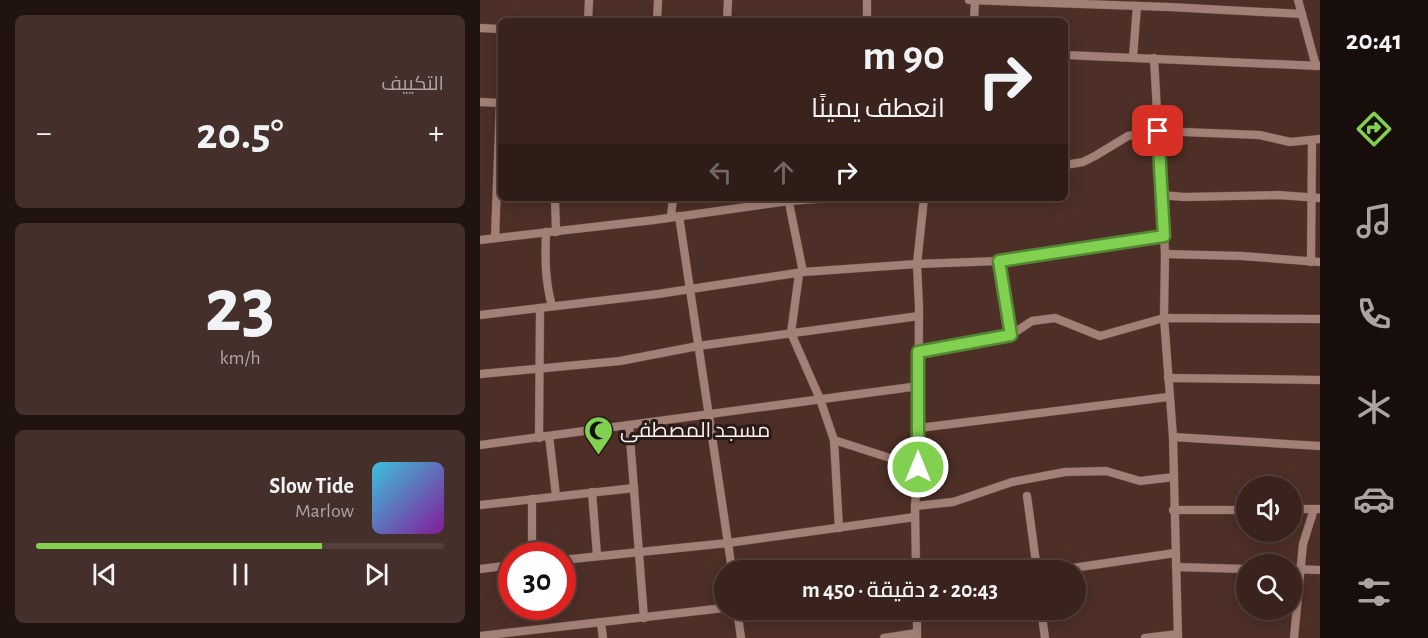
<!DOCTYPE html>
<html lang="ar">
<meta charset="utf-8">
<style>
:root{--surface:#3a231d;--page:#452f2a;--text:#f1f3f6;--muted:#aba4a4;--line:#54403b;--accent:#81d050}
body{margin:0;font-family:"Alegreya Sans",Cairo,sans-serif;background:var(--page);color:var(--text);direction:rtl;height:100vh;display:flex;flex-direction:column;font-size:22px;white-space:nowrap}
*{box-sizing:border-box;margin:0}
p{font-size:20px;color:var(--muted)}
.icon{flex:none;width:33px;height:33px;fill:none;stroke:currentColor;stroke-width:2;stroke-linecap:round;stroke-linejoin:round}
.map{position:relative;flex:1;overflow:hidden;direction:ltr}
.details{display:flex;flex-direction:column;gap:15px;padding:15px;background:#201310;width:480px}
.details>*{flex:none}
.banner{position:absolute;left:18px;top:18px;width:570px;height:183px;border-radius:9px;box-shadow:0 3px 15px #0003,0 0 0 2px var(--line);direction:rtl;background:#3a231d;color:var(--text);overflow:hidden}
.controls{position:absolute;left:756px;top:476px;display:grid;gap:12px}
.controls a{display:grid;place-items:center;width:66px;height:66px;border-radius:50%;background:var(--surface);box-shadow:0 3px 15px #0003,0 0 0 2px var(--line);font-size:30px}
.speed{position:absolute;left:18px;top:542px;display:flex;gap:12px;font-size:30px;font-weight:700;text-align:center}
.speed>*{display:grid;place-content:center;width:78px;height:78px;border-radius:50%;background:var(--surface);box-shadow:0 3px 15px #0003,0 0 0 2px var(--line);line-height:1}
.speed .limit{border:9px solid #d22;background:#fff;color:#111}
.pin{position:absolute;display:grid;place-items:center;width:51px;height:51px;color:#fff;margin:-26px;border-radius:12px;box-shadow:0 3px 9px #0006}
.me{position:absolute;width:66px;margin:-33px;rotate:0deg;stroke-linejoin:round;filter:drop-shadow(0 0 4px #0008)}
.turn{display:flex;align-items:center;gap:21px;height:126px;padding:0 24px;font-size:27px}
.turn .icon{width:78px;height:78px;stroke-width:2.5}
.turn b{display:block;font-size:42px;line-height:51px}
.lanes{display:flex;align-items:center;height:57px;padding:0 24px;background:#0003;justify-content:center;gap:30px;direction:ltr}
.lanes .off{opacity:.35}
.big{font-size:45px;font-weight:600;line-height:1.1}
.details .widget{flex:1;display:flex;flex-direction:column;justify-content:center;gap:9px;min-width:0;padding:0 21px;border-radius:9px;background:var(--page)}
.details .dial{align-items:center;gap:0}
.dial b{font-size:78px;line-height:1}
.song{display:flex;align-items:center;gap:18px}
.cover{width:72px;height:72px;border-radius:9px;background:linear-gradient(135deg,hsl(190 70% 55%),hsl(290 70% 35%))}
.played{height:6px;border-radius:3px;background:linear-gradient(90deg,var(--accent) 70%,var(--line) 70%)}
.keys{display:flex;justify-content:space-around;direction:ltr}
.heat{display:flex;justify-content:space-between;align-items:center;font-size:33px;direction:ltr}
.trip{position:absolute;left:234px;top:560px;width:372px;height:60px;border-radius:30px;background:var(--surface);box-shadow:0 3px 15px #0003,0 0 0 2px var(--line);font-weight:600;line-height:60px;text-align:center;direction:rtl}
main{display:flex;flex:1;min-height:0}
.menu{display:flex;flex-direction:column;width:108px;justify-content:space-around;align-items:center;background:#170e0c;color:var(--muted)}
.menu .icon{width:42px;height:42px}
.menu .active{color:var(--accent)}
.menu b{font-size:27px;color:var(--text)}
.map>svg:first-child{display:block}
.lines{fill:none;stroke-linecap:round;stroke-linejoin:round}
.street-casing{stroke:#674f49;stroke-width:9}
.street{stroke:#a38076;stroke-width:8}
.route-casing{stroke:#548734;stroke-width:15}
.route{stroke:#81d050;stroke-width:10}
.labels{text-anchor:middle;stroke-width:6;stroke-linejoin:round;paint-order:stroke}
.poi-label{font-size:21px;fill:#fcf0ed;stroke:#291b17;text-anchor:start}
</style>
<main>
<nav class="menu">
<b>20:41</b>
<svg class="icon active" aria-label="directions" viewBox="0 0 24 24"><path d="M12 3l9 9-9 9-9-9zM9 14v-3h6M13 9l2 2-2 2"/></svg>
<svg class="icon" aria-label="music" viewBox="0 0 24 24"><path d="M9 18V5l10-2v13"/><circle cx="6" cy="18" r="3"/><circle cx="16" cy="16" r="3"/></svg>
<svg class="icon" aria-label="phone" viewBox="0 0 24 24"><path d="M5 4h4l2 5-3 2q2 4 5 5l2-3 5 2v4C11 20 4 13 5 4z"/></svg>
<svg class="icon" aria-label="climate" viewBox="0 0 24 24"><path d="M12 3v18M4 7l16 10M4 17L20 7"/></svg>
<svg class="icon" aria-label="car" viewBox="0 0 24 24"><path d="M5 17H2v-5l4-1 3-4h7l3 4 3 1v5h-3M9 17h6M6 11h13"/><circle cx="7" cy="17" r="2"/><circle cx="17" cy="17" r="2"/></svg>
<svg class="icon" aria-label="filters" viewBox="0 0 24 24"><path d="M4 7h16M4 17h16"/><circle cx="9" cy="7" r="2"/><circle cx="15" cy="17" r="2"/></svg>
</nav>
<div class="map">
<svg width="840" height="638" viewBox="0 0 840 638">
<rect width="100%" height="100%" fill="#4d2f27"/>
<g class="lines">
<defs>
<g id="street">
<path d="M489 0 689 7 822 14"/>
<path d="M818 0 836 66"/>
<path d="M108 21 109 0"/>
<path d="M177 21 178 0"/>
<path d="M247 21 248 0"/>
<path d="M387 21V0"/>
<path d="M494 21 495 0"/>
<path d="M0 28 21 29"/>
<path d="M585 55 840 66"/>
<path d="M653 57 657 6"/>
<path d="M674 58 685 254 684 318 693 437 698 638"/>
<path d="M0 102 21 103"/>
<path d="M585 165 603 162 615 156 648 136 678 131 780 135 810 142 840 139"/>
<path d="M681 195 704 197 798 195 840 198"/>
<path d="M75 198 76 232"/>
<path d="M308 198 323 272"/>
<path d="M199 216 252 570"/>
<path d="M191 217 193 198"/>
<path d="M66 232C65 258 65 281 72 306"/>
<path d="M15 238 20 103"/>
<path d="M0 240 174 220 309 201 351 198"/>
<path d="M685 254 761 256 840 262"/>
<path d="M519 261 531 335"/>
<path d="M831 262 832 140"/>
<path d="M319 274 311 333 340 399 354 440 359 528"/>
<path d="M0 315 178 294 323 272 437 264 519 261 684 236"/>
<path d="M438 352 531 335 552 321 575 318 620 336 684 318 840 319"/>
<path d="M0 374 140 361 218 346 439 316"/>
<path d="M688 378 840 380"/>
<path d="M149 425 164 618"/>
<path d="M439 428 688 397"/>
<path d="M69 436 76 496"/>
<path d="M693 437 840 446"/>
<path d="M59 438 60 308"/>
<path d="M354 440 438 467"/>
<path d="M0 445 439 386"/>
<path d="M112 492 117 555"/>
<path d="M547 496 557 570"/>
<path d="M0 505 154 488"/>
<path d="M435 506 473 502 532 482 585 472 626 471 660 481 694 477"/>
<path d="M812 509H840"/>
<path d="M693 510H766"/>
<path d="M52 555V499"/>
<path d="M82 560 248 543 435 517"/>
<path d="M696 567 766 569"/>
<path d="M0 569 32 565"/>
<path d="M812 569 840 570"/>
<path d="M436 570 435 506 438 467 439 308 437 264 444 198"/>
<path d="M579 570 695 553"/>
<path d="M257 609 261 638"/>
<path d="M561 609 565 638"/>
<path d="M121 623 123 638"/>
<path d="M0 636 244 608"/>
<path d="M437 637V609"/>
<path d="M404 638 437 633"/>
<path d="M665 638 698 634"/>
<path d="M814 638 823 544 834 509"/>
</g>
</defs>
<use href="#street" class="street-casing"/>
<use href="#street" class="street"/>
</g>
<g class="lines">
<defs>
<path id="route" d="M438 467V352L531 335 519 261 684 236 678 131"/>
</defs>
<use href="#route" class="route-casing"/>
<use href="#route" class="route"/>
</g>
<defs>
<symbol id="mosque-pin" viewBox="-11 -11 22 30"><path d="M0 17L-7.5 6A9.5 9.5 0 1 1 7.5 6Z" fill="#81d050" stroke="#291b17"/><path d="M3.5-4.9A6 6 0 1 0 3.5 4.9A5 5 0 1 1 3.5-4.9Z" fill="#111"/></symbol>
</defs>
<g fill-rule="evenodd">
<use href="#mosque-pin" x="102" y="414" width="33" height="45"/>
</g>
<g class="labels">
<g class="poi-label">
<text x="140" y="437">مسجد المصطفى</text>
</g>
</g>
</svg>
<div class="controls">
<a><svg class="icon" aria-label="sound" viewBox="0 0 24 24"><path d="M4 9h4l5-4v14l-5-4H4zM17 9q2 3 0 6"/></svg></a>
<a><svg class="icon" aria-label="search" viewBox="0 0 24 24"><circle cx="10" cy="10" r="6"/><path d="M15 15l6 6"/></svg></a>
</div>
<div class="speed"><div class="limit">30</div></div>
<div class="pin" style="left:678px;top:131px;background:#d93025"><svg class="icon" aria-label="arrive" viewBox="0 0 24 24"><path d="M6 21V4h12l-3 4 3 4H6"/></svg></div>
<svg class="me" style="left:438px;top:467px" viewBox="-20 -20 40 40"><circle r="17" fill="#81d050" stroke="#fff" stroke-width="3"/><path d="M0-11L8 9 0 5-8 9z" fill="#fff"/></svg>
<div class="trip">20:43 · 2 دقيقة · 450 m</div>
<div class="banner">
<div class="turn"><svg class="icon" aria-label="right" viewBox="0 0 24 24"><path d="M7 20v-9h11M14 6l5 5-5 5"/></svg><div><b>90 m</b>انعطف يمينًا</div></div>
<div class="lanes"><svg class="icon off" aria-label="left" viewBox="0 0 24 24"><path d="M17 20v-9H6M10 6l-5 5 5 5"/></svg><svg class="icon off" aria-label="ahead" viewBox="0 0 24 24"><path d="M12 20V5M6 11l6-6 6 6"/></svg><svg class="icon" aria-label="right" viewBox="0 0 24 24"><path d="M7 20v-9h11M14 6l5 5-5 5"/></svg></div>
</div>
</div>
<section class="details">
<div class="widget"><p>التكييف</p>
<div class="heat"><a>−</a><b class="big">20.5°</b><a>+</a></div>
</div>
<div class="widget dial"><b>23</b><p>km/h</p></div>
<div class="widget">
<div class="song"><i class="cover"></i><div><b>Slow Tide</b><p>Marlow</p></div></div>
<div class="played"></div>
<div class="keys"><svg class="icon" aria-label="previous" viewBox="0 0 24 24"><path d="M18 5L8 12l10 7zM5 5v14"/></svg><svg class="icon" aria-label="pause" viewBox="0 0 24 24"><path d="M8 5v14M16 5v14"/></svg><svg class="icon" aria-label="next" viewBox="0 0 24 24"><path d="M6 5l10 7-10 7zM19 5v14"/></svg></div>
</div>
</section>
</main>
